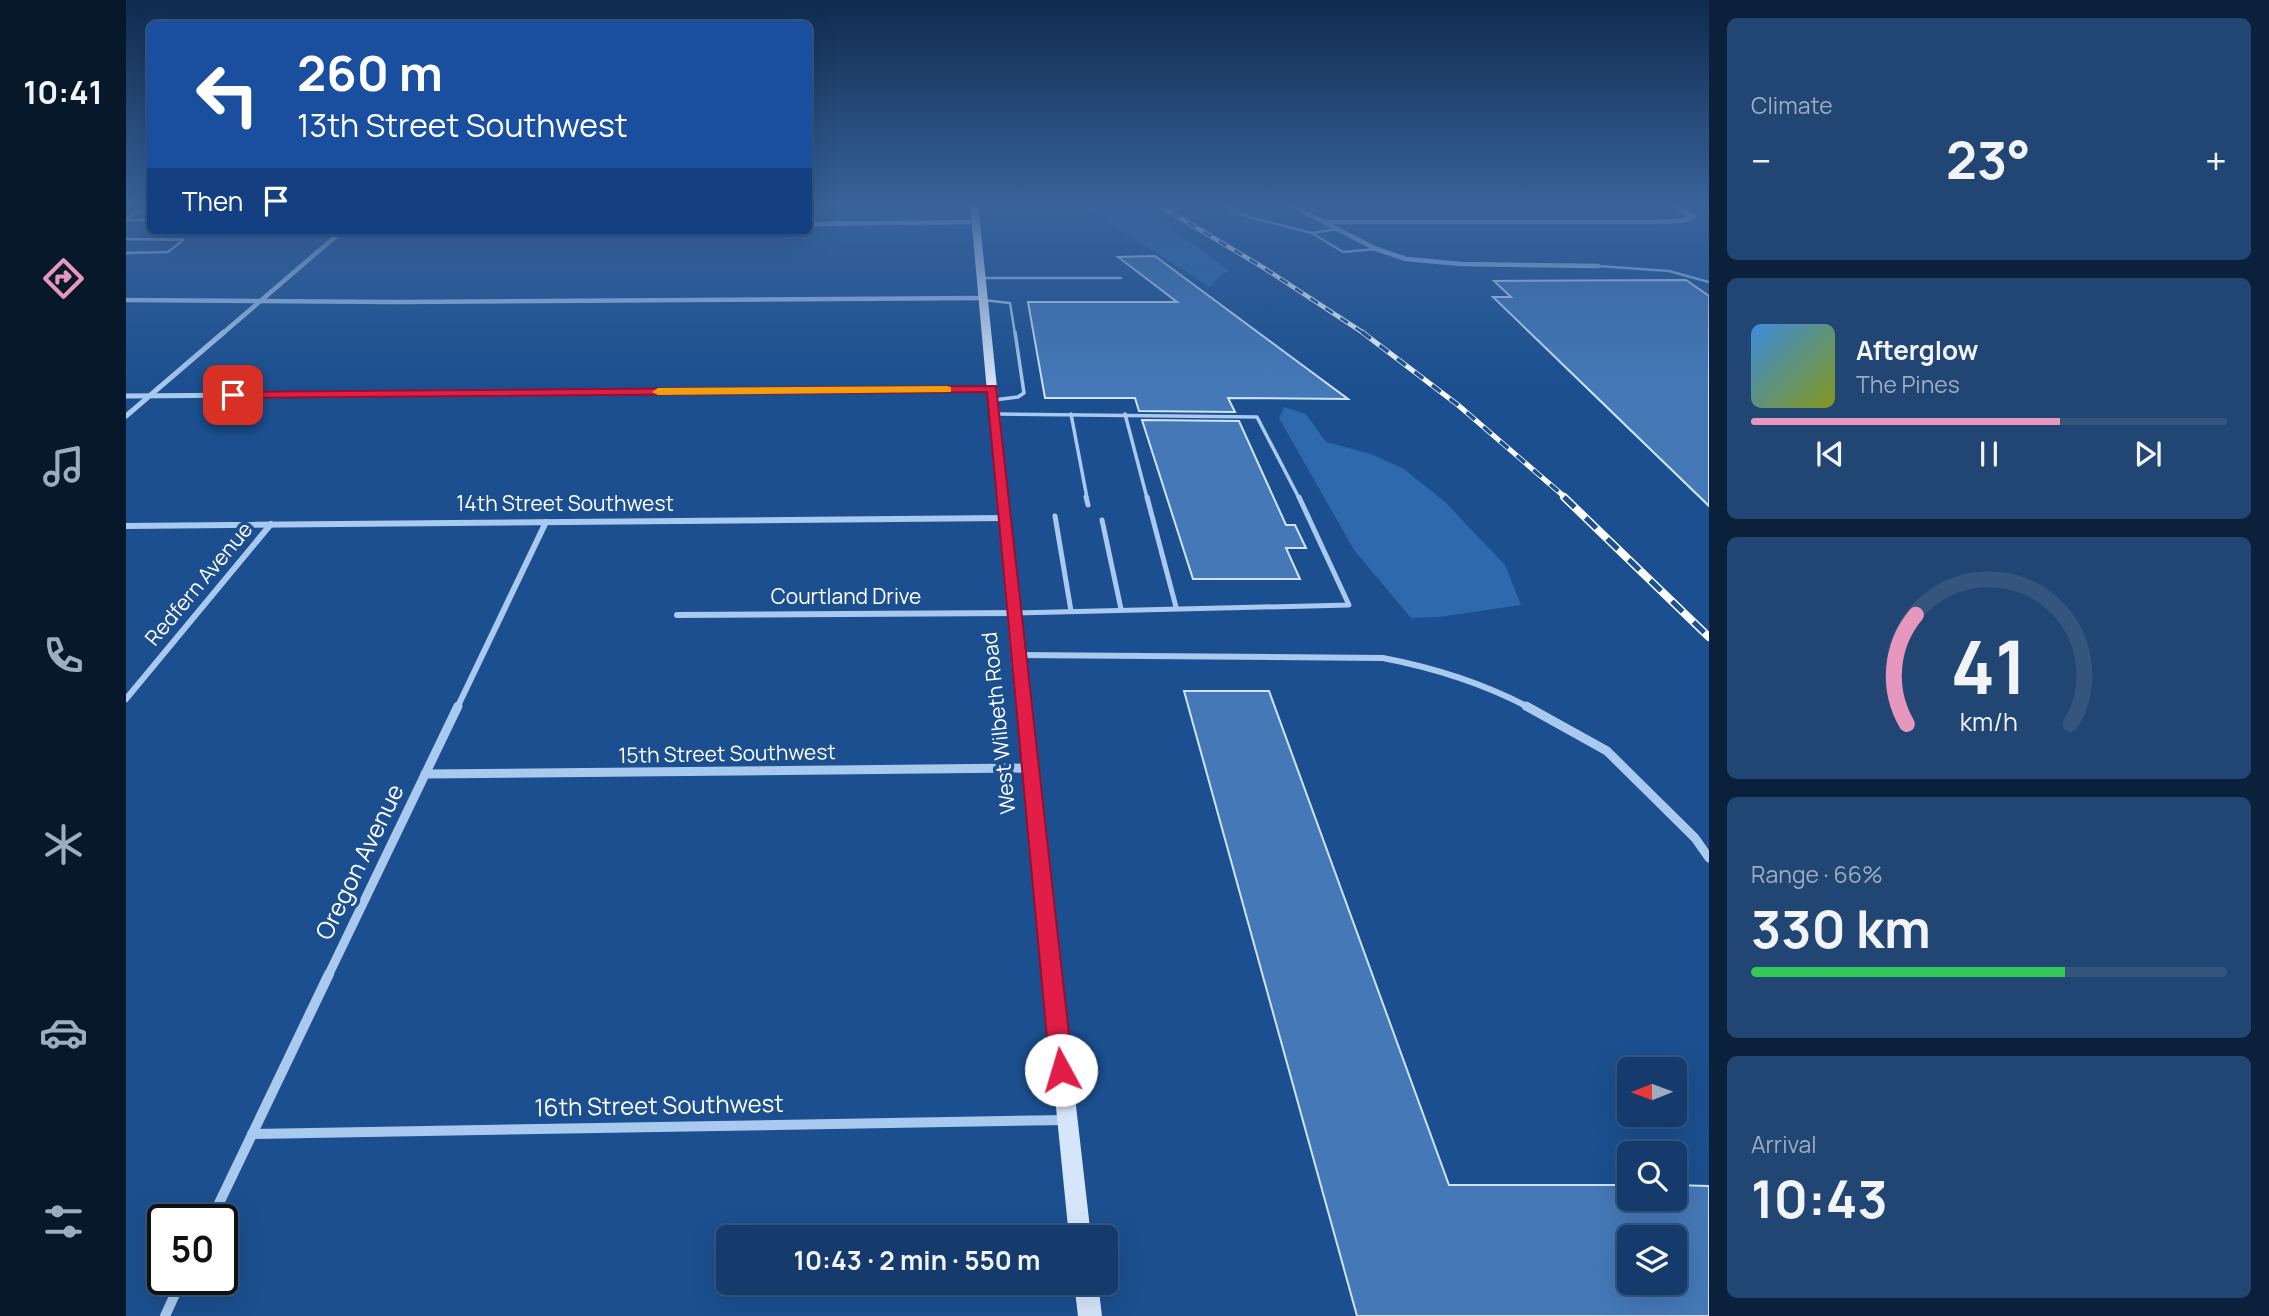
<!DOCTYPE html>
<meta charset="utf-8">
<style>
:root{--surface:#143b6b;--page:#214673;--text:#f1f3f6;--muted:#9dadc1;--line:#33557e;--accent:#e797bd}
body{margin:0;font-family:Manrope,sans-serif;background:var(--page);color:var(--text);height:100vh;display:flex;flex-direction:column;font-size:26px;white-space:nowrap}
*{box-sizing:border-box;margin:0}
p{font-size:23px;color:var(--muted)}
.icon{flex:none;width:38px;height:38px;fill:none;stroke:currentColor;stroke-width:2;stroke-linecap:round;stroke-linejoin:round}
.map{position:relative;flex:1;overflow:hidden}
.sheet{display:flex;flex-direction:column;gap:18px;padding:18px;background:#0b203b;width:560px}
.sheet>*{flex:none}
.hud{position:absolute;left:21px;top:21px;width:665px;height:214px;border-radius:10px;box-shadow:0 7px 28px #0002,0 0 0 2px var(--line);background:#1a4fa0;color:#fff;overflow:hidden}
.needle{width:46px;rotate:269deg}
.buttons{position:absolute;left:1491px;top:1057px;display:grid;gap:14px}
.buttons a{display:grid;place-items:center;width:70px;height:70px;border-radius:10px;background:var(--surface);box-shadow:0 7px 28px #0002,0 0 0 2px var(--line);font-size:35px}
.speed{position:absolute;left:21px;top:1204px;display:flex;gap:14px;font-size:35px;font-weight:700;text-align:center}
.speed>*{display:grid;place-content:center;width:91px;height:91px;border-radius:50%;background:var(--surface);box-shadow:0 7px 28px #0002,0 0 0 2px var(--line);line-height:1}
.speed .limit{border:4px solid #111;border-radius:10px;background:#fff;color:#111}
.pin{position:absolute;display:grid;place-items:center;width:60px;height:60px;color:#fff;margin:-30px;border-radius:14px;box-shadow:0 4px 10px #0006}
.me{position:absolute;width:77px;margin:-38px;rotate:354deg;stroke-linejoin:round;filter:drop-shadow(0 0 5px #0008)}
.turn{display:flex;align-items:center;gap:24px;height:147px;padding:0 35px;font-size:32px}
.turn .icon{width:91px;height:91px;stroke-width:2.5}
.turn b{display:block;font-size:49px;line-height:60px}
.then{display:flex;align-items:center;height:66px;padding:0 35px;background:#0003;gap:14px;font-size:26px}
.big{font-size:52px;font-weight:700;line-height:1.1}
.sheet .tile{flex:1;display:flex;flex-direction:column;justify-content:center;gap:10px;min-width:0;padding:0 24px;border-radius:10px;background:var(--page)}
.sheet .dial{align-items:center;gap:0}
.dial svg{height:182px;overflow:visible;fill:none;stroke:var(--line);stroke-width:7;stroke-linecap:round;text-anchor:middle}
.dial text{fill:var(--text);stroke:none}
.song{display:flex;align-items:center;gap:21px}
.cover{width:84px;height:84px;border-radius:10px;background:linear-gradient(135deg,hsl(210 70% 55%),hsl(70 70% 35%))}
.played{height:7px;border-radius:4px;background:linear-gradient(90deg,var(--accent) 65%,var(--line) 65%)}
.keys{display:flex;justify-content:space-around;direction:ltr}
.heat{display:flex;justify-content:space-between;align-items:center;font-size:38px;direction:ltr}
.charge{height:10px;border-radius:5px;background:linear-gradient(90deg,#34c759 66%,var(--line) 0)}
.trip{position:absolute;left:590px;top:1225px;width:402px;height:70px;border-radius:10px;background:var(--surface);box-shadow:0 7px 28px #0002,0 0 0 2px var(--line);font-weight:700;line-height:70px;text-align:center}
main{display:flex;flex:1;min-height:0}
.menu{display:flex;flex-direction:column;width:126px;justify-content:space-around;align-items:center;background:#08182b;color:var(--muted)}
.menu .icon{width:49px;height:49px}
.menu .current{color:var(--accent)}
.menu b{font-size:32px;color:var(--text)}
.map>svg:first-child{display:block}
.green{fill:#2e69ad}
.building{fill:#4478b7;stroke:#cfe3fa;stroke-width:2;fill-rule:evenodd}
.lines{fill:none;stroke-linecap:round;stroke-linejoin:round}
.lane-far2{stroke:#a9c9ee;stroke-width:2.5}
.lane-far1{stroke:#a9c9ee;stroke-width:3.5}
.lane{stroke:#a9c9ee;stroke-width:5}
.street-far4{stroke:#a9c9ee;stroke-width:4.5}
.street-far3{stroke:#a9c9ee;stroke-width:5}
.street-far2{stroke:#a9c9ee;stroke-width:6}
.street-far1{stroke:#a9c9ee;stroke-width:9}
.street{stroke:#a9c9ee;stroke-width:10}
.secondary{fill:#d6e6fa;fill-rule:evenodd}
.rail-far2-casing{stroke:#fff;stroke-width:4.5}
.rail-far1-casing{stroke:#fff;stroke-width:5}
.rail-casing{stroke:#fff;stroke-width:8}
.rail-far2{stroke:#1b4f8f;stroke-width:2.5;stroke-dasharray:9;stroke-linecap:butt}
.rail-far1{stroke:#1b4f8f;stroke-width:3.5;stroke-dasharray:11;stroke-linecap:butt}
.rail{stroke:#1b4f8f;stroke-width:5;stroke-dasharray:15;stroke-linecap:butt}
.route{fill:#e11d48;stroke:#92132f;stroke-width:2}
.slow{fill:#f59e0b}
.labels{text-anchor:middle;stroke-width:7;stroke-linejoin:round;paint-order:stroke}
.street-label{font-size:21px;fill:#fff;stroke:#1b4f8f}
.near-street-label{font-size:24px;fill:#fff;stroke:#1b4f8f}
</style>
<main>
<nav class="menu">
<b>10:41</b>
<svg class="icon current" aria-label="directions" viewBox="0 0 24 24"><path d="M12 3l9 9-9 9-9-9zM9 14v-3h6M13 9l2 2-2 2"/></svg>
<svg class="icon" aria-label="music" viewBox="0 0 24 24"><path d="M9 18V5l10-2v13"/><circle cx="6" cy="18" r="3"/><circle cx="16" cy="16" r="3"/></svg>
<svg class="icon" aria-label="phone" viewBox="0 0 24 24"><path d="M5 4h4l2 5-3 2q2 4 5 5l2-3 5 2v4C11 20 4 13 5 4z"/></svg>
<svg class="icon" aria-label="climate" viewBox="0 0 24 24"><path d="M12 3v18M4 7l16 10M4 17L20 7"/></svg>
<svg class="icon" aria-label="car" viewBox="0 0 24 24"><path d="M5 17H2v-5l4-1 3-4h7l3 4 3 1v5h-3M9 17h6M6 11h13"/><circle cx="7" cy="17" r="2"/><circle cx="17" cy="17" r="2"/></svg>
<svg class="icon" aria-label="filters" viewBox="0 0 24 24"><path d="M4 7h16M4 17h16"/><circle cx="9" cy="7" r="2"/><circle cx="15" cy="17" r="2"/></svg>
</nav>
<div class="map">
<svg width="1583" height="1316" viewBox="0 0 1583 1316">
<rect width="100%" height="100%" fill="#1b4f8f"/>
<g class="green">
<path d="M872 204H1003L1066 243 1103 271 1094 275 1084 287 957 206Z"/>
<path d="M1158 407 1180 414 1200 442 1245 454 1278 469 1319 502 1379 565 1395 605 1313 617 1285 618 1228 550 1153 418Z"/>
</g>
<g class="building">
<path d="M1029 256 1222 399 1102 398 1109 412 1013 411 1009 398H919L902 302H1051L992 257Z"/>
<path d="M1560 280 1583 296V506L1367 297H1385L1368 281Z"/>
<path d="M1016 420 1113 421 1160 525H1169L1180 548H1160L1174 579H1067Z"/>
<path d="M1058 691H1143L1323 1185H1503V1199H1549V1185L1583 1186V1316H1231ZM1503 1237H1549V1283H1503Z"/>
</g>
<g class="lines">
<g class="lane-far2">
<path d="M1093 204 1126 218 1186 233"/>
<path d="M0 219 24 204"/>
<path d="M0 220H24"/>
<path d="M1212 229 1186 233 1217 252 1251 249"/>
<path d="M0 239 57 240 42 252 0 253"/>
<path d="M1472 266 1543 271 1583 282"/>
<path d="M854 278H995"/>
<path d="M857 300 884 303 889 334"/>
</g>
<g class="lane-far1">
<path d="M868 400 892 397 898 393 889 332"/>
<path d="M868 414 1131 417 1173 498"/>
<path d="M945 414 961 498"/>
<path d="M999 414 1021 498"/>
</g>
<g class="lane">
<path d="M960 497 962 505"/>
<path d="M1021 497 1050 607"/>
<path d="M929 516 945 611"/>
<path d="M976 520 995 609"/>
<path d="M889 613 1223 605 1173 497"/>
</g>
<g class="street-far4">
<path d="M1163 204 1250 249 1280 259 1335 264 1472 266"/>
<path d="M1198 222H1528L1555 221 1567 217 1549 206"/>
<path d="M682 224 849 222"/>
<path d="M0 300 270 302 856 298"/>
<path d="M96 334 216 231"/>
</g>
<g class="street-far3">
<path d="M0 396 866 389"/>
<path d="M0 416 98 332"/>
</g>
<g class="street-far2">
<path d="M0 526 879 518"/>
<path d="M551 615 889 613"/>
<path d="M892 655 1257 658C1309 668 1357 683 1404 708"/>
<path d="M0 699 145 524"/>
<path d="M331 708 420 522"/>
</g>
<g class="street-far1">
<path d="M1400 706 1481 751 1569 838 1583 858"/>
<path d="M299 774 904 768"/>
<path d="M202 976 332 706"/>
</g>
<g class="street">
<path d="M126 1134 940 1120"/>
<path d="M85 1220 203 974"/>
<path d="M39 1316 56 1279"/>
</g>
<g class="secondary">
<path d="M844 204H852L900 668 965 1237H943L886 668Z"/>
<path d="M948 1283H972L976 1316H952Z"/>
</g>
<defs>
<path id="rail-far2" d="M1031 204 1138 268 1239 334"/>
<path id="rail-far1" d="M1236 332 1332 405 1440 498"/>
<path id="rail" d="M1438 497 1583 637"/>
</defs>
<use href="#rail-far2" class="rail-far2-casing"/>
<use href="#rail-far1" class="rail-far1-casing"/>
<use href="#rail" class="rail-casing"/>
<use href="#rail-far2" class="rail-far2"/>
<use href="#rail-far1" class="rail-far1"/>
<use href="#rail" class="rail"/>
</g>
<linearGradient id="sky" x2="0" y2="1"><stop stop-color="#0f2b4f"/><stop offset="0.53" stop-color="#39639b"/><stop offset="1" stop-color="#39639b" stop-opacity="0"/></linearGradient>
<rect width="1583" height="388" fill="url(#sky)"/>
<path class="route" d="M870 386 947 1070 943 1078 935 1081 927 1078 924 1070 861 392 107 398 101 395 107 392Z"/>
<path class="slow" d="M821 386 825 387V392L532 395 526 392 532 388Z"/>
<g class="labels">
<g class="street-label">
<text x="439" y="511">14th Street Southwest</text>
<text transform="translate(73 584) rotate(-50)" y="7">Redfern Avenue</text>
<text x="720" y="604">Courtland Drive</text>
<text transform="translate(873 723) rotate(-96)" y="7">West Wilbeth Road</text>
<text transform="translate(601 754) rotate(-1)" y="7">15th Street Southwest</text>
</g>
<g class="near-street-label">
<text transform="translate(234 862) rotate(-64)" y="8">Oregon Avenue</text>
<text transform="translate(533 1106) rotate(-1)" y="8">16th Street Southwest</text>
</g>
</g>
</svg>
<div class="buttons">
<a><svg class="needle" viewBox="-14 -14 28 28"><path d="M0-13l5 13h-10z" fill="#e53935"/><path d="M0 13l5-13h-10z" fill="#9dadc1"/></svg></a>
<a><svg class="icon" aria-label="search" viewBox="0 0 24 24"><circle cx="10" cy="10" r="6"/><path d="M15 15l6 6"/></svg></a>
<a><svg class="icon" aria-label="layers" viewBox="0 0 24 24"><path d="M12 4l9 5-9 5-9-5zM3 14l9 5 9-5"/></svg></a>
</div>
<div class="speed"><div class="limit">50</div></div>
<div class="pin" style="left:107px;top:395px;background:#d93025"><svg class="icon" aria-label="arrive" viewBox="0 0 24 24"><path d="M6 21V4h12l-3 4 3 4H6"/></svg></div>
<svg class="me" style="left:935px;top:1070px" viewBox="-20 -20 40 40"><circle r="19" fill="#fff"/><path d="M0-13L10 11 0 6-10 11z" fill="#e11d48"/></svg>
<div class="trip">10:43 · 2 min · 550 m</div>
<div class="hud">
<div class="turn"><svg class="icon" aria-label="left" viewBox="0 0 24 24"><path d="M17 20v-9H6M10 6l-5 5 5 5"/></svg><div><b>260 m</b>13th Street Southwest</div></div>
<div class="then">Then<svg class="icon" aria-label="arrive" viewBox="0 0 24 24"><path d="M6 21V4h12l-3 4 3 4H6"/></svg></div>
</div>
</div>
<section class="sheet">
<div class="tile"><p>Climate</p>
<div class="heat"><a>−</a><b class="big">23°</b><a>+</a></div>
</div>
<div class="tile">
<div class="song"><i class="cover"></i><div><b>Afterglow</b><p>The Pines</p></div></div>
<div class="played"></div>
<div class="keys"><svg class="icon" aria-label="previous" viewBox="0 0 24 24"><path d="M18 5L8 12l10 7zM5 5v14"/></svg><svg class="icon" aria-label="pause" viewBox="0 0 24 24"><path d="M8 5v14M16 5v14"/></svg><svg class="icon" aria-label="next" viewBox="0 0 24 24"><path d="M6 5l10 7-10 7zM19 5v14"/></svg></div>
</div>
<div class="tile dial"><svg viewBox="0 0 100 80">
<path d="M14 69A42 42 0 1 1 86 69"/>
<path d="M14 69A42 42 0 0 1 18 21" stroke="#e797bd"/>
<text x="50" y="56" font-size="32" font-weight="700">41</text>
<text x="50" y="72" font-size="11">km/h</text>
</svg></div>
<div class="tile"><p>Range · 66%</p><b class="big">330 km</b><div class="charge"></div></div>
<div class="tile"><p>Arrival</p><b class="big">10:43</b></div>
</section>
</main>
